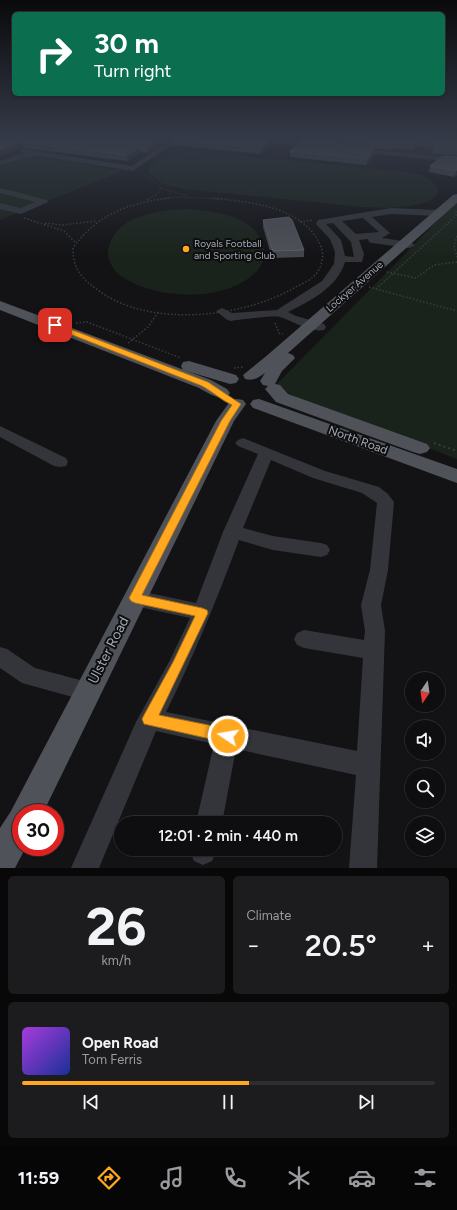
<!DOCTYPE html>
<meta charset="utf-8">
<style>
:root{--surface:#0e0e10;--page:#1c1c1e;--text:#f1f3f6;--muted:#9b9c9f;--line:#2e2e30;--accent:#ffa820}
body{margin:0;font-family:Figtree,sans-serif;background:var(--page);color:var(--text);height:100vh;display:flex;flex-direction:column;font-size:15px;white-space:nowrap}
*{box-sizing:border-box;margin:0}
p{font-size:13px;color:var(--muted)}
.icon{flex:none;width:22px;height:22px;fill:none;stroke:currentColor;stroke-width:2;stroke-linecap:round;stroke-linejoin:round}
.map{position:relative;height:868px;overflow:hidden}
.side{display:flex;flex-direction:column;gap:8px;padding:8px;background:#080809;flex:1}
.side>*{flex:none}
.banner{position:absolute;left:12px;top:12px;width:433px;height:84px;border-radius:6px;box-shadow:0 1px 3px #0004,0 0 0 1px var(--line);background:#0b6e4f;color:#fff;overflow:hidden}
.needle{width:26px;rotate:193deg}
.fabs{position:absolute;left:405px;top:672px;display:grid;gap:8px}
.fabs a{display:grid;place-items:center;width:40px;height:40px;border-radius:50%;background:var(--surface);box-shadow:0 1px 3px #0004,0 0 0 1px var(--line);font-size:20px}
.speed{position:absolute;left:12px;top:804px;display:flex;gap:8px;font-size:20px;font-weight:700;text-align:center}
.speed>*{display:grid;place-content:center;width:52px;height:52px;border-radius:50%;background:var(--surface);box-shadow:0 1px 3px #0004,0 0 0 1px var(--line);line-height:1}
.speed .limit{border:6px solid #d22;background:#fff;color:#111}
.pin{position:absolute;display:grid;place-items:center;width:34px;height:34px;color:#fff;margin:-17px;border-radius:8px;box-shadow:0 2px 6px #0006}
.me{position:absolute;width:44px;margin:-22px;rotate:282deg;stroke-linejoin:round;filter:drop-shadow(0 0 3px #0008)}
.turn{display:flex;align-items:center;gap:14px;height:84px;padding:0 16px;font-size:18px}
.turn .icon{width:52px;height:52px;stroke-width:2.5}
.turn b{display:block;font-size:28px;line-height:34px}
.big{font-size:30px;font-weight:600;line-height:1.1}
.side .card{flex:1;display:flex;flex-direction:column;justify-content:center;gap:6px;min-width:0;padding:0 14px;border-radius:6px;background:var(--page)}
.side .dial{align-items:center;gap:0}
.dial b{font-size:52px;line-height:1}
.song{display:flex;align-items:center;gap:12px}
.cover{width:48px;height:48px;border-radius:6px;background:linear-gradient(135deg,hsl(280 70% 55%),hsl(230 70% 35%))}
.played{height:4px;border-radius:2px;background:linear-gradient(90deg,var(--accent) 55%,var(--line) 55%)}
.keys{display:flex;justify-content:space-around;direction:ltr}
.heat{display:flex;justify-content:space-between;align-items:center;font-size:22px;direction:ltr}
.side .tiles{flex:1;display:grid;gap:8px;grid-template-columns:1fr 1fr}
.card:last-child{grid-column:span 2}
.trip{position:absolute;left:114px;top:816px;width:228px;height:40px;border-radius:20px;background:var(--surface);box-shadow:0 1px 3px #0004,0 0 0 1px var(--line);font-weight:600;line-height:40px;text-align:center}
.menu{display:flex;height:64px;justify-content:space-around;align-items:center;background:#060606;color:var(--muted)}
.menu .icon{width:28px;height:28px}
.menu .on{color:var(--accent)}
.menu b{font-size:18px;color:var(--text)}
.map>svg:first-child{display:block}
.built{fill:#1f1f22}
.green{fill:#1a231b}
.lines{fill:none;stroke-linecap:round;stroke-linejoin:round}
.path-far2{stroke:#393c41;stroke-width:1;stroke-dasharray:1 1.5;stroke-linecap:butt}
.path-far1{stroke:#393c41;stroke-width:1.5;stroke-dasharray:1.5 2;stroke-linecap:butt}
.path{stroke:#393c41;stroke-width:2;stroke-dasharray:2 3;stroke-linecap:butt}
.minor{fill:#33353a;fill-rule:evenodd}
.major{fill:#4f5259;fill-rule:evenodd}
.wall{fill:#43464a}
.shaded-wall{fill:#2c2d30}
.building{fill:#4e5056;stroke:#5b5e65}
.route{fill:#ffa820;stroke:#a66d15}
.poi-dot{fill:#ffa820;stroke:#0e0e0f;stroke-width:1.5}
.labels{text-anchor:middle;stroke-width:4;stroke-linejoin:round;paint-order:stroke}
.far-poi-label{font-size:10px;fill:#a3aab6;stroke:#0e0e0f;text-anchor:start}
.far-street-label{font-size:10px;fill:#a3aab6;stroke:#0e0e0f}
.street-label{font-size:12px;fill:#a3aab6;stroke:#0e0e0f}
.near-street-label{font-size:14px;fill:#a3aab6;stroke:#0e0e0f}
</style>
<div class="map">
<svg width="457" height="868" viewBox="0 0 457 868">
<rect width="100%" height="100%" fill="#131315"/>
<path class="built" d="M216 135H457V160Z"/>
<g class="green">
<path d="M193 151 406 172C420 175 435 176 438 192L435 197 425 203 409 206 389 208 362 207 184 189C170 186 156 184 148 171 159 155 175 153 193 151Z"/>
<path d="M24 154 122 171 0 220V162Z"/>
<path d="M457 201V459L301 400 275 386Z"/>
<path d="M186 209C209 211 241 213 257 233 261 239 263 247 266 254 263 260 261 268 256 272 224 304 151 300 117 273 112 268 107 258 108 251 113 216 157 210 186 209Z"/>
</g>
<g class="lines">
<g class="path-far2">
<path d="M140 172 152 179 160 188 158 193 148 199"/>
<path d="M160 188 188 196"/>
<path d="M161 199 178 197 222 199"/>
</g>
<g class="path-far1">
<path d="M169 198C129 203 97 214 73 248 72 272 87 283 105 295 157 327 243 317 294 288 301 284 310 281 315 275 321 269 325 255 321 247 305 206 249 202 211 198"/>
<path d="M147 200 150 198"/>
<path d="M24 218 64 231 76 243"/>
<path d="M300 222 313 220"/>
<path d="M45 223 62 225 96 221"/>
<path d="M457 236 454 245 457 257"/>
<path d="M387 272 416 278 434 265 457 262"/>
<path d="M369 287 457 311"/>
<path d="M376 289 456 216V211"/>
<path d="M76 323 87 322 181 358"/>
<path d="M275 323 279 333 283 334"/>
<path d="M128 343 148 327 159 311"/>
<path d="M234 368 244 367"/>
</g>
<path class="path" d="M434 443 457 451"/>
<g class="minor">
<path d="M177 135H185L133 171 38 156 26 157 0 165V161L24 153 20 151 24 149 132 166Z"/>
<path d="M206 135H233L317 144 320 146 317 148Z"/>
<path d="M352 148 457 158V162L355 152H352Z"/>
<path d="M0 188 47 200 48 202 21 214 0 209V203L20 208 35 202 0 193Z"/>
<path d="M391 208 438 210 442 213 438 216 391 214 372 217 390 233 382 238 410 242 415 245 410 248 372 243 369 242 368 239 359 240 364 254 362 262H345C337 288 310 301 288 312L296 316 324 324 326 327 324 330C310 333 293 321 280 317 272 315 240 320 230 321L226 319 216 311 222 308 232 313 277 310 322 281 334 264 335 252 330 239 316 224 318 220ZM363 218 379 232 356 234 342 221ZM333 223 351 242 354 257 345 256 341 240 326 224Z"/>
<path d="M0 426 66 458 68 462 66 466 60 467 54 466 0 437Z"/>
<path d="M243 438 325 471 379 487 388 494 394 502 388 570 381 605 385 631 377 868H349L356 775 236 749 222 823H196L214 744 156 731 99 868H71L136 722 170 660 190 618 135 606 128 604 125 598 128 592 135 590 196 603 223 532 258 454 238 446 235 443 238 440ZM271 460 313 478 362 493 377 503 370 570 361 605 365 631 364 640 304 630 297 633 294 639 297 645 304 648 363 658 357 751 166 712C194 656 217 599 239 540L273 550 321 557 327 555 330 550 327 545 321 543 273 536 243 528Z"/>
<path d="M0 647 7 649 35 668 95 684 98 691 95 698 87 701 22 683 0 668Z"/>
<path d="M191 849H217L212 861 203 865 194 861 190 852Z"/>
</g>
<g class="major">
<path d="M457 194V203L288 353 293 355 295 358 282 371 275 384 280 385 288 394 427 444 430 448 427 452 420 454 413 452 276 402 265 389 268 386 263 385 260 381 265 373C258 378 254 381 245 379L243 375 264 358 453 195Z"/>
<path d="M0 301 211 380 227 389 230 393 227 397C216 399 208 393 199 388L0 310Z"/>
<path d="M189 361 236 375 239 379 236 383 230 384 183 370 181 366 183 362Z"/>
<path d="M237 399 243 400 246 404 234 421 43 813H21V847H26L15 868H0V828L11 811 216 421 231 400Z"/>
<path d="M259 399 457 469V483L253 408 250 404 253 400Z"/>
</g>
</g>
<g class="wall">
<path d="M0 135H174L148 153 141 152 127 161 24 148 0 155Z"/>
<path d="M178 135H281L278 138 255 136 272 138V144L260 154 173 145V139Z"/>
<path d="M306 135H457V156L432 153 433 148 416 146 414 150 393 148 392 150 306 141Z"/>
<path d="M290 151 374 155 366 165 290 157Z"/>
<path d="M457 157V175L454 177 429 172 430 166Z"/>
<path d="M263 220 304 250V257L272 258 263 227Z"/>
</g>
<g class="shaded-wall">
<path d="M165 135H174L148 153 147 147Z"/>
<path d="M272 138V144L260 154 261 148Z"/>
<path d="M417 140 416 146 414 150 415 144Z"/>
<path d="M23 142 24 148 0 155V149Z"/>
<path d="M140 147 141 152 127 161V155Z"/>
<path d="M374 148V155L366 165 367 159Z"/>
<path d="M457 169V175L454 177 456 171Z"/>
</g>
<g class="building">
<path d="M0 135H165L147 147H140L127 155 23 142 0 149Z"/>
<path d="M178 135H252L272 138 261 148 173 139Z"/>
<path d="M307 135H457V150L433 147 436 142 417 140 415 144 394 142 393 144Z"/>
<path d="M301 140 374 148 367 159 290 151Z"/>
<path d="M443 156 457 157V169L456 171 430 166Z"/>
<path d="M289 217 292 220 304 250 273 251 263 220Z"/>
</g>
<linearGradient id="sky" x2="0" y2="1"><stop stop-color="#0a0a0c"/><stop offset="0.53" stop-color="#333946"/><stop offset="1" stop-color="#333946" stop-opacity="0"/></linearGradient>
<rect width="457" height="257" fill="url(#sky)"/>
<path class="route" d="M52 324H57L208 382 241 404 230 421 142 595 202 608 207 610 208 613 159 715 228 729 233 731 235 736 233 741 228 743 144 724 142 719 144 715 173 662 195 616 135 603 131 601 129 598 221 421 232 405C221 400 213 392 202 386L52 327Z"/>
<circle class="poi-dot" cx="186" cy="249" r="4"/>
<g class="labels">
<g class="far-poi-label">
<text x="194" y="247">Royals Football<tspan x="194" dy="12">and Sporting Club</tspan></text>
</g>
<g class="far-street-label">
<text transform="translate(354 286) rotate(-41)" y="4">Lockyer Avenue</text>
</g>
<g class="street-label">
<text transform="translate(358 440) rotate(20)" y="4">North Road</text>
</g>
<g class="near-street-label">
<text transform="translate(108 650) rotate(-63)" y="5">Ulster Road</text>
</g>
</g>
</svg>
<div class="fabs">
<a><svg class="needle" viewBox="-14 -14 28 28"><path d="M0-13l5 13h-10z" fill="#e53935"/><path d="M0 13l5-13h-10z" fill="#9b9c9f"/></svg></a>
<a><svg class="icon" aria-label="sound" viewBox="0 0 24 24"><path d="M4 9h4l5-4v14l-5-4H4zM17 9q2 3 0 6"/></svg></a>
<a><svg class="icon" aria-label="search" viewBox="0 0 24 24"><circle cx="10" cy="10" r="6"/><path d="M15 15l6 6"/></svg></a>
<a><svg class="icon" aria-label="layers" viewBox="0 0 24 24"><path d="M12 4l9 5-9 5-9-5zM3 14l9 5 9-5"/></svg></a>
</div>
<div class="speed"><div class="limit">30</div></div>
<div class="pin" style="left:55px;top:325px;background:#d93025"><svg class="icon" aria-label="arrive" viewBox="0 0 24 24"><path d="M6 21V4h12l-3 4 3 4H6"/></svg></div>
<svg class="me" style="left:228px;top:736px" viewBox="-20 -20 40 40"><circle r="17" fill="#ffa820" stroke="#fff" stroke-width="3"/><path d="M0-11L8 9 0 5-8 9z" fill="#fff"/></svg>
<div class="trip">12:01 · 2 min · 440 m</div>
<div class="banner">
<div class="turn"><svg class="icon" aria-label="right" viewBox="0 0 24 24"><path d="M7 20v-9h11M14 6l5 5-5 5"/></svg><div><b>30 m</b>Turn right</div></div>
</div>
</div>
<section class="side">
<div class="tiles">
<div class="card dial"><b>26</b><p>km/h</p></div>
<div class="card"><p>Climate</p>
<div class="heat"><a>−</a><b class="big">20.5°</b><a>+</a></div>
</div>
<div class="card">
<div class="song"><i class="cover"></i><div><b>Open Road</b><p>Tom Ferris</p></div></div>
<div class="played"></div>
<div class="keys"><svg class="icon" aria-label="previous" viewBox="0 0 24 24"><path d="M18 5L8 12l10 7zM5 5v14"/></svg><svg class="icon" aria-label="pause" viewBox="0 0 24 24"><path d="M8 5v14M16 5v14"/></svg><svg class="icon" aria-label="next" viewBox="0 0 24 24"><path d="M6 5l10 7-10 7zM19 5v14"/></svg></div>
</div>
</div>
</section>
<nav class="menu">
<b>11:59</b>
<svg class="icon on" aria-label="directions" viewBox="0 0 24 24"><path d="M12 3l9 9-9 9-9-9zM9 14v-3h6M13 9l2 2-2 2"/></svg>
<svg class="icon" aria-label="music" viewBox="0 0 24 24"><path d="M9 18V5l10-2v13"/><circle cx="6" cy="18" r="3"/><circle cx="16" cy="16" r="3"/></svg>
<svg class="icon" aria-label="phone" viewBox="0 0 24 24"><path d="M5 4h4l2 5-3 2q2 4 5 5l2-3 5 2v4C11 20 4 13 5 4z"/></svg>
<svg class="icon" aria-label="climate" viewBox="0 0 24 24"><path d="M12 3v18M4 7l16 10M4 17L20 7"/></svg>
<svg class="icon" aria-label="car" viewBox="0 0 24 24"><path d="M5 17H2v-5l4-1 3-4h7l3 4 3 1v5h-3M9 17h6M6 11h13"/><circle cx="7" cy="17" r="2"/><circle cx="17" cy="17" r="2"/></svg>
<svg class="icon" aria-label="filters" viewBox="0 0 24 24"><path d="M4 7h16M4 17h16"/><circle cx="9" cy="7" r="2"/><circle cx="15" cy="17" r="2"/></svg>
</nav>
